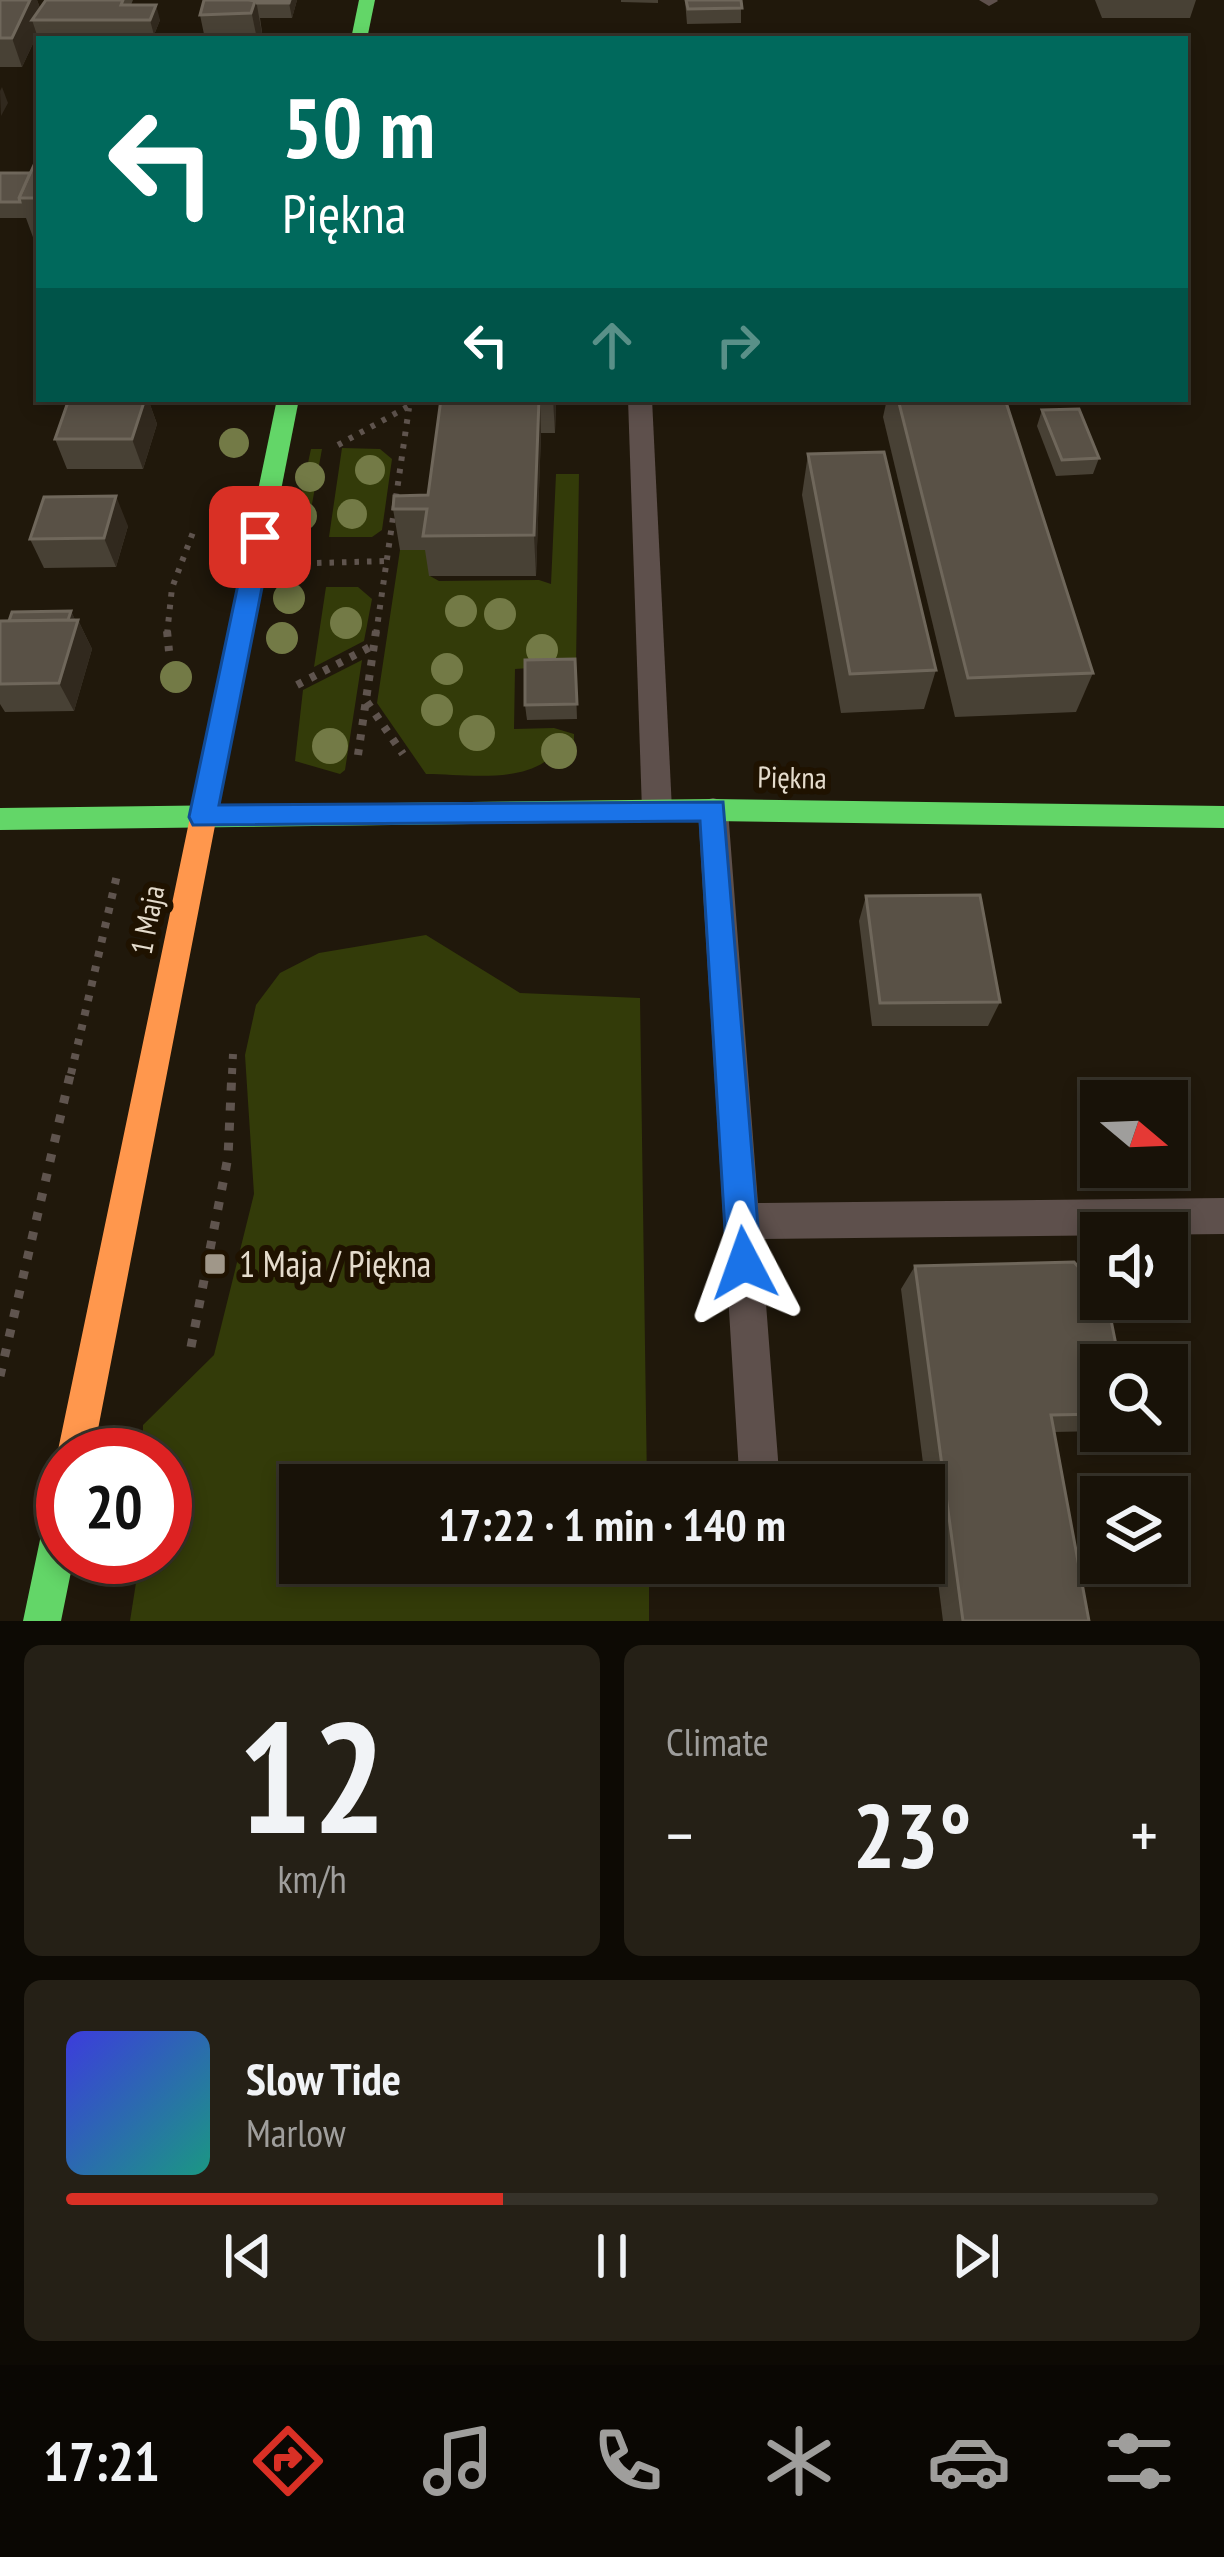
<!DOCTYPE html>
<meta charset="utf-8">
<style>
:root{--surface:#181208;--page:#252016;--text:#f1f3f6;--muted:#9f9e9c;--line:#363229;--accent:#d93025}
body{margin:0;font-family:"PT Sans Narrow",sans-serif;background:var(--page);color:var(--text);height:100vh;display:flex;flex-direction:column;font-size:45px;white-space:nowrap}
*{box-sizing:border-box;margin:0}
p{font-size:39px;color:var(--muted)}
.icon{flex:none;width:66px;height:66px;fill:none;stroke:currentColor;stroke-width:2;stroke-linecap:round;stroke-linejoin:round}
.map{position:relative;height:1621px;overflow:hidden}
.panel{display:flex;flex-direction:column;gap:24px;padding:24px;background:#0d0a04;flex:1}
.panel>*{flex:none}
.guide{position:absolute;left:36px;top:36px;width:1152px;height:366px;border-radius:0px;box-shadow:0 6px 18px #0003,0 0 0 3px var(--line);background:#00695c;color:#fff;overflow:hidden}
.needle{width:78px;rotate:109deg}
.controls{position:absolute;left:1080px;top:1080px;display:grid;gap:24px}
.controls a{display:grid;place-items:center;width:108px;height:108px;border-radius:0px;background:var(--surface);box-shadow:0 6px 18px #0003,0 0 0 3px var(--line);font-size:60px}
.speed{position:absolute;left:36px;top:1428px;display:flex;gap:24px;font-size:60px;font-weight:700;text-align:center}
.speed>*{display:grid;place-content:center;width:156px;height:156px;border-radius:50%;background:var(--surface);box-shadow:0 6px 18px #0003,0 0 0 3px var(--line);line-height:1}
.speed .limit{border:18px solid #d22;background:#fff;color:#111}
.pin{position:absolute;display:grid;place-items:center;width:102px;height:102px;color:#fff;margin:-51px;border-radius:24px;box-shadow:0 6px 18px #0006}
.me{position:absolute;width:132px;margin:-66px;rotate:356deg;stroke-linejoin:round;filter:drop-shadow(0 0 9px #0008)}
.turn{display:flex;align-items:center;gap:42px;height:252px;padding:0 48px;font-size:54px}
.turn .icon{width:156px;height:156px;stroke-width:2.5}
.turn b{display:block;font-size:84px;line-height:102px}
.lanes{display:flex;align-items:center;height:114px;padding:0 48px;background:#0003;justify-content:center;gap:60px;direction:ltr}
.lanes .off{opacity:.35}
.big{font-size:90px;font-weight:700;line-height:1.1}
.panel .tile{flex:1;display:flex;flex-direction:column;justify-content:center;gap:18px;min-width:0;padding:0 42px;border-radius:18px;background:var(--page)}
.panel .dial{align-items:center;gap:0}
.dial b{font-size:156px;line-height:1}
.song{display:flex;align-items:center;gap:36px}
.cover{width:144px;height:144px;border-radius:18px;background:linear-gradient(135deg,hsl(240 70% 55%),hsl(170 70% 35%))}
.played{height:12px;border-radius:6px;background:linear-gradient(90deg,var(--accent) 40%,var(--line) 40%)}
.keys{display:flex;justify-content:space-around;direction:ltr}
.heat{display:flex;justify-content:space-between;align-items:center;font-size:66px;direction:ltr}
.panel .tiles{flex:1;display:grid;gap:24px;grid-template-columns:1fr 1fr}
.tile:last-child{grid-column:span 2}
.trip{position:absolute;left:279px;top:1464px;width:666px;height:120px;border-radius:0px;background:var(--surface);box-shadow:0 6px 18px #0003,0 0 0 3px var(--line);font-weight:700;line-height:120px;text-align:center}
.menu{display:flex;height:192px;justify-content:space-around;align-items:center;background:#0a0703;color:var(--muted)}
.menu .icon{width:84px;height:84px}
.menu .on{color:var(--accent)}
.menu b{font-size:54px;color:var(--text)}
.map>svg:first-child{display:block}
.green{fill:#333b09}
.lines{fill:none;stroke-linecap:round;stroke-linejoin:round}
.path-far2{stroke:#5f544e;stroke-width:6;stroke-dasharray:4.5 8;stroke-linecap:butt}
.path-far1{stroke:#5f544e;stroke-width:8;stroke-dasharray:6 9;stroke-linecap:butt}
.path{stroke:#5f544e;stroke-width:9;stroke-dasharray:8 12;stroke-linecap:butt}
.lane{fill:#5e504c;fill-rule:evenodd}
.fast{fill:#63d668;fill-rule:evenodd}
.slow{fill:#ff974d;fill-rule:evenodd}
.tree{fill:#737a46}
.wall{fill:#484135}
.shaded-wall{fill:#31291e}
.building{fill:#595146;stroke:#6f675b;stroke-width:3}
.route{fill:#1a73e8;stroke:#114b97;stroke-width:3}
.poi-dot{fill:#a09789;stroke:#1f1200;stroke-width:4.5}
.labels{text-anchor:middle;stroke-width:12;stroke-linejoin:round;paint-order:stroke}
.street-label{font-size:30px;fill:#e5dccd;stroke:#1f1200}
.near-poi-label{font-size:36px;fill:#e5dccd;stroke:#1f1200;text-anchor:start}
</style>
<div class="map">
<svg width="1224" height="1621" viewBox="0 0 1224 1621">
<rect width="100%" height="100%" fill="#20180b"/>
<g class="green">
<path d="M342 448 380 449 392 459 382 530 372 537H329Z"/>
<path d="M311 449H322L306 537H292Z"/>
<path d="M556 474H579L576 665 515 669 514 729 554 728 574 734V753H555C526 785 465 774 426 774L377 703 400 550H433L430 576 439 581 539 580 551 584Z"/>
<path d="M326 587H358L372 599 364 641 314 667Z"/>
<path d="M362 660 345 770 340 774 295 761 303 690Z"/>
<path d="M426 935 520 993 640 998 647 1485H300V1563H649V1621H130L140 1557H165V1455H143V1425L214 1355 254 1194 245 1055 256 1005 280 973 319 953Z"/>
</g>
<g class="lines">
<g class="path-far2">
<path d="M338 445 409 406 410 399"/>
<path d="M317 563 388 561"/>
<path d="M167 634 172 588 195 527"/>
<path d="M376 634 409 408"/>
</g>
<g class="path-far1">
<path d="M167 631 169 651"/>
<path d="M297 685 374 645"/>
<path d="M367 702 403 754"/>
<path d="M358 755 376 631"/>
<path d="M71 1074 117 875"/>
<path d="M232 1074 233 1054"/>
</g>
<g class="path">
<path d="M191 1347 228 1157 232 1071"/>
<path d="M0 1376 71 1071"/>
</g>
<g class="lane">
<path d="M979 0H997L998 1 989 6Z"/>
<path d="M628 399H652L672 810 668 819H646L642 810Z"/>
<path d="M713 798 724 801 728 810 758 1203 1224 1198V1234L761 1239 779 1472 774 1485H744L739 1472 698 810 702 801Z"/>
</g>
<g class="fast">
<path d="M359 0H375L367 39H351Z"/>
<path d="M277 399H299L225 774 221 782H203L199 774Z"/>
<path d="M713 799 1224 806V828L713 821 0 830V808Z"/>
<path d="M63 1498V1557H74L61 1621H23L45 1516 50 1503Z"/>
</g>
<path class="slow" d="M212 763 221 766 225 774 93 1455H63V1468L57 1455 199 774 203 766Z"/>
</g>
<g class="tree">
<circle cx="234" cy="443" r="15"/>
<circle cx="370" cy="470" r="15"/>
<circle cx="310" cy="477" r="15"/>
<circle cx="352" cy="514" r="15"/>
<circle cx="302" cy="516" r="15"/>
<circle cx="295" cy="556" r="15"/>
<circle cx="289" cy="598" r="16"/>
<circle cx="461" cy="611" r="16"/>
<circle cx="500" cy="614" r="16"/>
<circle cx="346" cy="623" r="16"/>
<circle cx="282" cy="638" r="16"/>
<circle cx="542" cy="650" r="16"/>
<circle cx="447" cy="669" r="16"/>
<circle cx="176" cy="677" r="16"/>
<circle cx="437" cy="710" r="16"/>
<circle cx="477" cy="733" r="18"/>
<circle cx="330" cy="746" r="18"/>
<circle cx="559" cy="751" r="18"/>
</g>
<g class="wall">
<path d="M0 0H37L40 8 46 0H133L131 5 160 20 154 35H37L22 67H0Z"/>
<path d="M204 0H297L292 18H260L263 39H205L200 15Z"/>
<path d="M621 0H658V3L621 2Z"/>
<path d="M685 0H741V23L687 24Z"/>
<path d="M1095 0H1196L1190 18H1102Z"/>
<path d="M39 154V240H34L26 218H0V173H30Z"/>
<path d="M69 399H148L157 424 143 469H67L55 439Z"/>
<path d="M417 399H556L555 433H541L536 576H429L425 550H400L393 509 428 495 441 403H418Z"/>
<path d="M887 399H1005L1093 673 1076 712 955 717 883 417Z"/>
<path d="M1042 410 1099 458 1093 474 1056 476 1037 426Z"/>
<path d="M808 454 936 670 924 709 841 713 802 495Z"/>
<path d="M128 526 116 567 44 568 30 539Z"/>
<path d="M71 611 75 620H78L92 649 74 711 5 712 0 704V621Z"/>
<path d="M575 659 577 719 527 720 525 705Z"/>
<path d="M866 896 1000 1002 988 1026H872L859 921Z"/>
<path d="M915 1266 1101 1365V1431L1054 1432 1089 1621H943L901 1289Z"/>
</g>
<g class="shaded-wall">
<path d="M30 0H37L44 20H32L37 35 22 67 12 38Z"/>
<path d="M249 0H256L263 39H257Z"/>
<path d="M290 0H297L292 18 289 3Z"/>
<path d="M156 5 160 20 154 35 150 20Z"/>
<path d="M2 87 8 103 1 116 0 91Z"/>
<path d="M145 399H148L157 424 143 469 132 439Z"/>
<path d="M540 399 541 433 536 576 534 535Z"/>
<path d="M553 399H556L555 433Z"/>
<path d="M116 496 128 526 116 567 104 538Z"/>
<path d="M71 611 77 624 78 620 92 649 74 711 59 683 64 634Z"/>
</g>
<g class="building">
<path d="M0 0H30L12 38H0Z"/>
<path d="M46 0H123L121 5H156L150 20H32Z"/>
<path d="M204 0H249L255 1 251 13 200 15Z"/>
<path d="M256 0H290L289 3H257Z"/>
<path d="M686 0H741L742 8 688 9Z"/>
<path d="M39 154V198H19Z"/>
<path d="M0 173H30L19 198 20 202H0Z"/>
<path d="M69 399H145L132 439H55Z"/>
<path d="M441 399H539L534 535 423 536 427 509H393L394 496 428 495Z"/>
<path d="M898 399H1005L1093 673 968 678Z"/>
<path d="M1079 409 1099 458 1062 460 1042 410Z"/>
<path d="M884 452 936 670 850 674 808 454Z"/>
<path d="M116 496 104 538 30 539 44 497Z"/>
<path d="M71 611 68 620 9 621 12 612Z"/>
<path d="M78 620 59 683 0 684V621Z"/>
<path d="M575 659 577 704 525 705V660Z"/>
<path d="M980 895 1000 1002 880 1003 866 896Z"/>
<path d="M1074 1262 1101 1293V1299L1107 1300 1120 1365H1101V1414L1051 1415 1089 1621H963L915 1266Z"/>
</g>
<path class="route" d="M260 529 272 537 219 805 723 802 761 1263 756 1275 744 1280 732 1275 727 1263 700 821 193 825 189 817 248 537Z"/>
<rect class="poi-dot" x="203" y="1252" width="24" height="24" rx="6"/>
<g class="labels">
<g class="street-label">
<text transform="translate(792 778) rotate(1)" y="10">Piękna</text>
<text transform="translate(148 920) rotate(-79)" y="10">1 Maja</text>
</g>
<g class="near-poi-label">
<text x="239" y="1277">1 Maja / Piękna</text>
</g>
</g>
</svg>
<div class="controls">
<a><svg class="needle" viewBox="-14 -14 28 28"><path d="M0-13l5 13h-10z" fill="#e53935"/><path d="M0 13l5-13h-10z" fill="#9f9e9c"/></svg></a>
<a><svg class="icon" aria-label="sound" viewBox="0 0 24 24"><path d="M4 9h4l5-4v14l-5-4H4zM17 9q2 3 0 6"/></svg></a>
<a><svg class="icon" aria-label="search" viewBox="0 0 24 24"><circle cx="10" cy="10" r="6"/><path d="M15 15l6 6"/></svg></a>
<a><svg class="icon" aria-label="layers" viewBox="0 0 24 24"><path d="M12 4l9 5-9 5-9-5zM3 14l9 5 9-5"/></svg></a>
</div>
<div class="speed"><div class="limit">20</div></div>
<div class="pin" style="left:260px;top:537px;background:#d93025"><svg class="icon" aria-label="arrive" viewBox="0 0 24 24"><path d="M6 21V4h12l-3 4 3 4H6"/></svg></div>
<svg class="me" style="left:744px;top:1263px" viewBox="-20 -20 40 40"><path d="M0-17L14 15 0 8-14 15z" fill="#1a73e8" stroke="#fff" stroke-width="4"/></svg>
<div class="trip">17:22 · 1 min · 140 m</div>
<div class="guide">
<div class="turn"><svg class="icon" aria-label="left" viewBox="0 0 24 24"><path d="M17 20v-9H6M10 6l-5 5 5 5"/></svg><div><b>50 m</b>Piękna</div></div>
<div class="lanes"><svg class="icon" aria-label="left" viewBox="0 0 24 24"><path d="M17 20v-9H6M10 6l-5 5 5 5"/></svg><svg class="icon off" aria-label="ahead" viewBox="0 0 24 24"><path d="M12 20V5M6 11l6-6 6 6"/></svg><svg class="icon off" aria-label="right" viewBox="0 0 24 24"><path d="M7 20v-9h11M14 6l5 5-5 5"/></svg></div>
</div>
</div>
<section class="panel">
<div class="tiles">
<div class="tile dial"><b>12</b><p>km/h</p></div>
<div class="tile"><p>Climate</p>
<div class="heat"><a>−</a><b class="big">23°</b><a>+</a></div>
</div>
<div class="tile">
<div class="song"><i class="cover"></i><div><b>Slow Tide</b><p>Marlow</p></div></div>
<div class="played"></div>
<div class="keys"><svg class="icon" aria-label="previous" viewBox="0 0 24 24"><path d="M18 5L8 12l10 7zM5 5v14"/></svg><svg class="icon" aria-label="pause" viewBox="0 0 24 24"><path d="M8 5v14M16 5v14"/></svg><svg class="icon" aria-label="next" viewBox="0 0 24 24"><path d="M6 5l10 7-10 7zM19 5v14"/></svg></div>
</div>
</div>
</section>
<nav class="menu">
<b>17:21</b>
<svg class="icon on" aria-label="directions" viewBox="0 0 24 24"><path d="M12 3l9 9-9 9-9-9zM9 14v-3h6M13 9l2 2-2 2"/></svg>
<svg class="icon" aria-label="music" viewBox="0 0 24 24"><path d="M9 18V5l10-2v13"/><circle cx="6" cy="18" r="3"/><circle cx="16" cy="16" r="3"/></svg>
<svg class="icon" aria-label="phone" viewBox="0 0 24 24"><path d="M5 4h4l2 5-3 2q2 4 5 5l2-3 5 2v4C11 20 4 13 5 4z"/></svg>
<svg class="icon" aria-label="climate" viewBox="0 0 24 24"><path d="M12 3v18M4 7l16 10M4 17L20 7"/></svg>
<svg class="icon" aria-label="car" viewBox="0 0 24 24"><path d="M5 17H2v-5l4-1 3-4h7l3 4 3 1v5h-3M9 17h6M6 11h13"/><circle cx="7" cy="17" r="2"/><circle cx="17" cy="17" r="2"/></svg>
<svg class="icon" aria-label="filters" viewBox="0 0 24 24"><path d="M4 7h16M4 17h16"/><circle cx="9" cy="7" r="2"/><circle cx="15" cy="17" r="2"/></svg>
</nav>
